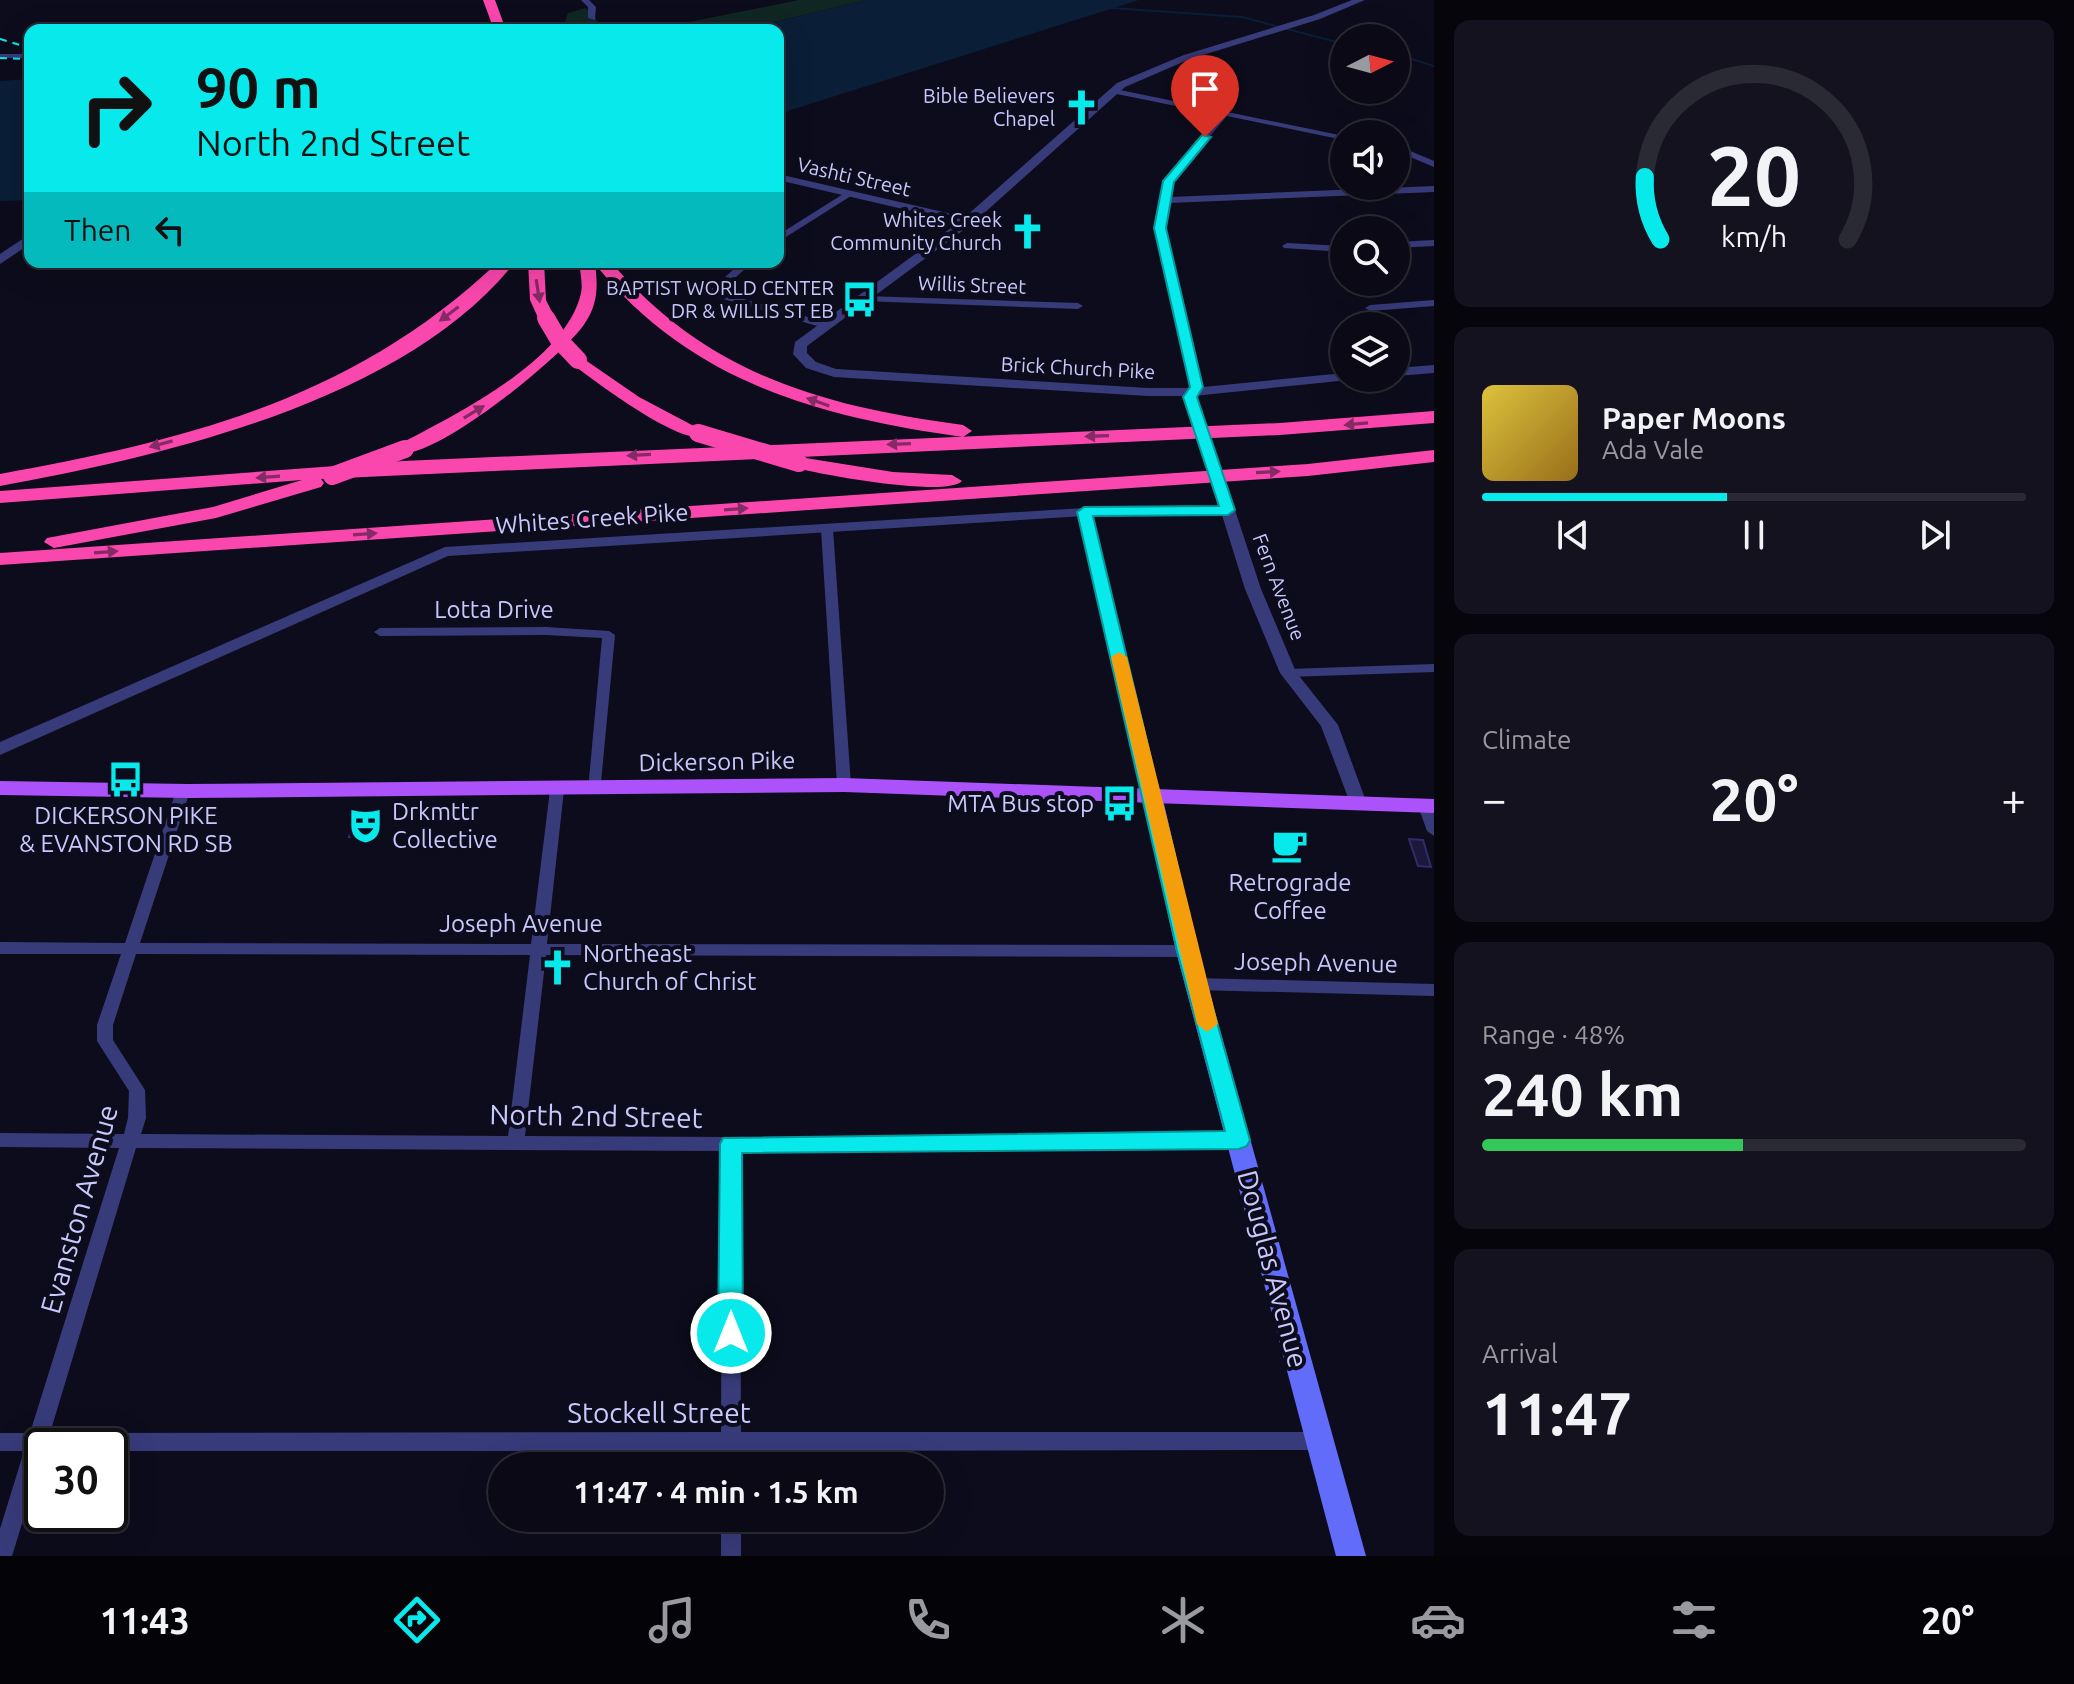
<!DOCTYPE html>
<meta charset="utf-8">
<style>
:root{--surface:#0a0915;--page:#13121e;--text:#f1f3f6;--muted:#999aa0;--line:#2a2a34;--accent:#07e9eb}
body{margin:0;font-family:Ubuntu,sans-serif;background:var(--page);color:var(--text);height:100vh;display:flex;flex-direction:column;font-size:30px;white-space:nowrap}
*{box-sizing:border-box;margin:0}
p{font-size:26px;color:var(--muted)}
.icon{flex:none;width:44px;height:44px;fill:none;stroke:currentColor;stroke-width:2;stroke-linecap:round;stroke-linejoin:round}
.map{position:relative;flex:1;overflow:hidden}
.details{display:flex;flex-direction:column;gap:20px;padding:20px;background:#06050c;width:640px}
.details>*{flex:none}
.hud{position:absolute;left:24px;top:24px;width:760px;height:244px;border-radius:16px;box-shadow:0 8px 32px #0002,0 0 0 2px var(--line);background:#07e9eb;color:#111;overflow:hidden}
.needle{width:52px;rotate:84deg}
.tools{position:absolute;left:1330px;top:24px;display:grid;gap:16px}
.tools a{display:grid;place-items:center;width:80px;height:80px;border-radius:50%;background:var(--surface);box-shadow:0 8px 32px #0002,0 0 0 2px var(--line);font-size:40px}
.speed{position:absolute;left:24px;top:1428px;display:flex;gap:16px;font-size:40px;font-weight:700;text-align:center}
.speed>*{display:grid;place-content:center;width:104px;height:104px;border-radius:50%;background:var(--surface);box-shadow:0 8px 32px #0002,0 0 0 2px var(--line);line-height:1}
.speed .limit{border:4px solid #111;border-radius:12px;background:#fff;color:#111}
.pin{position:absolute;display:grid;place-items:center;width:68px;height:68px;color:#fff;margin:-82px -34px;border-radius:50% 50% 50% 0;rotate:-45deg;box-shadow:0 0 8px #0007}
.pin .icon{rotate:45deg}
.me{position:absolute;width:88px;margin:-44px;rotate:0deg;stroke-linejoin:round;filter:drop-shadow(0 0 6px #0008)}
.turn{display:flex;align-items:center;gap:28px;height:168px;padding:0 40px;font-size:36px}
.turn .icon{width:104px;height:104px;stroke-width:2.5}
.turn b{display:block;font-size:56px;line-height:68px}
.then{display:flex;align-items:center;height:76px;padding:0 40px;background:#0003;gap:16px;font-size:30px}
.big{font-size:60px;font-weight:700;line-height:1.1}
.details .tile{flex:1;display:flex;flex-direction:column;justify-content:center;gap:12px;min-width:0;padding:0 28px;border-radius:16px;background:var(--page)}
.details .dial{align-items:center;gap:0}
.dial svg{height:208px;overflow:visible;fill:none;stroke:var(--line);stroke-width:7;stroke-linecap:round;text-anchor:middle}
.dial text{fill:var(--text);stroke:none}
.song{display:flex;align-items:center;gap:24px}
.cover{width:96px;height:96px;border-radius:12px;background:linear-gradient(135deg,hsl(50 70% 55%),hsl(40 70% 35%))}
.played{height:8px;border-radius:4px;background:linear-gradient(90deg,var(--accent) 45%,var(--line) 45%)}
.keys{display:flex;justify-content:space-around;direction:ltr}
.heat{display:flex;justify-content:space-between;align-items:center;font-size:44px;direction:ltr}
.charge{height:12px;border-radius:6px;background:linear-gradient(90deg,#34c759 48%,var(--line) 0)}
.trip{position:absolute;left:488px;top:1452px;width:456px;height:80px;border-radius:40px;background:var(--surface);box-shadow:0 8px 32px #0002,0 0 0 2px var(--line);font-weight:700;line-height:80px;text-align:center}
.dock{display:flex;height:128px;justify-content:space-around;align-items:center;background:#040408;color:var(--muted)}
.dock .icon{width:56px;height:56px}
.dock .active{color:var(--accent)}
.dock b{font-size:36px;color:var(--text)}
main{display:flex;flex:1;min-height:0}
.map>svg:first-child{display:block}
.green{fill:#0f2623}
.water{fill:#0a1e37}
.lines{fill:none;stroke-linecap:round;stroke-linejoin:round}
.stream{stroke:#0a1e37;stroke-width:2}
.building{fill:#1c183c;stroke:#312b68;stroke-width:2}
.minor{fill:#383b7a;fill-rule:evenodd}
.tertiary{fill:#383b7a;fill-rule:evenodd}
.secondary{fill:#626cfb;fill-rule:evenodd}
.primary{fill:#ac52fa;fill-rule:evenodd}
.motorway{fill:#fa47ad;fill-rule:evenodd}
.rail{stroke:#07e9eb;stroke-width:2;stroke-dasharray:7 6;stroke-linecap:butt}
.tertiary-bridge{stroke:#383b7a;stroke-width:14}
.motorway-bridge{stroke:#fa47ad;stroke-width:18}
.oneway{fill:#842a64}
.route{fill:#07e9eb;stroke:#059799;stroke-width:2}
.slow{fill:#f59e0b}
.labels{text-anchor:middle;stroke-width:8;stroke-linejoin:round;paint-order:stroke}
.far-poi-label{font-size:20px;fill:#c9c8fd;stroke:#0d0c1c;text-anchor:end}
.far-street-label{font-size:20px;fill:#c9c8fd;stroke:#0d0c1c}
.street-label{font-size:24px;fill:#c9c8fd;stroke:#0d0c1c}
.poi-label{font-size:24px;fill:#c9c8fd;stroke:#0d0c1c;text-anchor:start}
.near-street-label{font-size:28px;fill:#c9c8fd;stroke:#0d0c1c}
</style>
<main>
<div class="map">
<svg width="1434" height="1556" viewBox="0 0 1434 1556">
<rect width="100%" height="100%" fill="#0d0c1c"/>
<g class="green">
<path d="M799 0H866L741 30H649Z"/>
<path d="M586 8 599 23 644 30H562L568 13Z"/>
</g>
<g class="water">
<path d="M866 0H1139L778 114V30H741Z"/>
<path d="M30 79V200L0 201V81Z"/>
</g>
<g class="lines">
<g class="stream">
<path d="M1111 8 1242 17 1344 44"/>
<path d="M1396 54 1434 66"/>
</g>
</g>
<g class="building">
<path d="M355 814H381L377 837H349Z"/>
<path d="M1409 839 1423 840 1431 867 1418 866Z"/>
</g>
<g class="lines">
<g class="minor">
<path d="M581 0H589L596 7 595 20 588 18V7Z"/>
<rect x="0" y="54" width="30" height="4"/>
<path d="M1115 89 1344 136V140L1227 116 1172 181 1170 197 1434 186V192L1169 203 1165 228 1202 387 1197 394H1189L1188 392 1192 387 1155 228 1164 181 1220 115 1112 93V89Z"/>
<path d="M1396 145 1434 161V167L1396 151Z"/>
<path d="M1344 153V161L1340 165H1334V161Z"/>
<path d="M848 191 852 194 851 196 778 242V235Z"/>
<path d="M1434 240V246L1396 248V242Z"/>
<path d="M1287 243 1344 246V252L1284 248 1282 246Z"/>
<path d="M742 262H753L719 292 829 323V327H821L709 295V291Z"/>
<path d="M865 296 1078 303 1083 306 1078 309 862 301 860 299Z"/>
<path d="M1434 300V306L1370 311 1365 308 1370 305Z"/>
<path d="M1084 509 1090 512 1159 795 1152 800 1145 795 1078 512Z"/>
<path d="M827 525 833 529 851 785 844 790 837 785 821 529Z"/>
<path d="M546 627 609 631 615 635 600 793H590L588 790 602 638 546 635 380 636 374 632 380 628Z"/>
<path d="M1434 664V672L1288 677 1281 673 1288 669Z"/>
<path d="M557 785 564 790 547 944 1187 945 1192 947 1195 951 1192 955 1187 957 546 955 525 1136 731 1137 1239 1133 1245 1135 1248 1140 1245 1145 1239 1147 740 1151 741 1432H1318L1325 1434 1328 1441 1325 1448 1318 1450 741 1451V1466H721V1451H110V1446H42V1459L12 1556H0V1529L24 1451H0V1433H30L119 1148 0 1147V1133L124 1134 128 1118 129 1091 97 1041V1025L121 954H0V942L125 943 176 791 183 786 190 791 140 943 531 944 550 790ZM136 954 530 955 508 1136 141 1134 146 1118 145 1090 113 1040V1025ZM136 1148 722 1151 721 1432 50 1433Z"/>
<path d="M1425 801 1430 803 1434 811V836L1427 831 1418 806Z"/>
<path d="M1196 978 1434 984V996L1196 990 1190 988 1188 984 1190 980Z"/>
<rect x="721" y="1518" width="20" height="38"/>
</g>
<g class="tertiary">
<path d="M1352 0H1365L1320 19 1190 59 1125 87 973 223 807 346V353L816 362 836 369 1148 388H1193L1344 373V378L1349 380 1193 396H1148L834 377 806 368 793 354 795 342 959 222 778 180V174L965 217 1117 83 1184 55 1314 15Z"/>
<path d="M30 234V244L0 264V254Z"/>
<path d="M1434 365V373L1396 376V368Z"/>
<path d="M1225 497 1232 501 1261 589 1296 672 1338 725 1367 804 1364 808H1352L1321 726 1280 673 1245 589 1222 515 1084 516 448 556 0 755V742L445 547 1084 508 1219 506 1218 501Z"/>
</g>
<path class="secondary" d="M1152 788 1162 795 1198 951 1366 1556H1336L1176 951 1142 795Z"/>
<path class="primary" d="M844 778 1434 799V813L844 792 188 798 0 795V781L188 784Z"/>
<g class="motorway">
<path d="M483 0H495L506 30H494Z"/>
<path d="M498 262H515C406 400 165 456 0 486V474C189 440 355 398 498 262Z"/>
<path d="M528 262H544L546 300 555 318 552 322H540L530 300Z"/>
<path d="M579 262H611C707 374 821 406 963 425L972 431 963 437C819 417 690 382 595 264 598 285 598 304 585 323 565 355 433 462 398 453V445C455 415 566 361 581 293 583 284 580 271 579 262Z"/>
<path d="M578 355 639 397 707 433 705 437C677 444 595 381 572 364L569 360Z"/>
<path d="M1434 411V423L1280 435 321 479 324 483 321 487 216 518 54 548 44 542 47 538 213 507 302 480 0 503V491L403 461 1280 423Z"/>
<path d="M1434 450V462L1308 476 0 565V553L1308 464Z"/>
<path d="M799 457 893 472 952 475 962 481C946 498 818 474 792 467L789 463Z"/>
</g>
<g class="rail">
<path d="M0 39 30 48"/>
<path d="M0 58 30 59"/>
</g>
<path class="tertiary-bridge" d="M1197 419 1221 491"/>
<g class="motorway-bridge">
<path d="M546 318 559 340 578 360"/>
<path d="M698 433 799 463"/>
<path d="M332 476 405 449"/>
</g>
</g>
<defs><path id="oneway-solid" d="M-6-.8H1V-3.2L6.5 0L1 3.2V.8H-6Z" transform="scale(2)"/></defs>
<g class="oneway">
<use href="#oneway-solid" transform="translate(538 291) rotate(81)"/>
<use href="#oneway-solid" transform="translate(449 314) rotate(143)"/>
<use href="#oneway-solid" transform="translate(818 402) rotate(-161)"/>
<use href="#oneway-solid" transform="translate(474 412) rotate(-31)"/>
<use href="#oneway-solid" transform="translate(1356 424) rotate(175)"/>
<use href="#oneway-solid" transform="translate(1097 436) rotate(178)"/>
<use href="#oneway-solid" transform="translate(161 444) rotate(165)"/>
<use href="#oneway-solid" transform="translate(899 444) rotate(178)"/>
<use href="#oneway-solid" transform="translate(639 455) rotate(177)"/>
<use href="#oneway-solid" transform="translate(1268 472) rotate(-3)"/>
<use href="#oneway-solid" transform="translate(268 477) rotate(176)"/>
<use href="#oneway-solid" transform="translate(736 509) rotate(-4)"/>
<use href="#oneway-solid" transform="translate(365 534) rotate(-4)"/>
<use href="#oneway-solid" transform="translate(106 552) rotate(-4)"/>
</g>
<path class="route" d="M1202 135 1211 137 1174 182 1166 228 1203 387 1197 397 1235 510 1228 515 1093 516 1197 951 1250 1140 1247 1146 1239 1149 742 1153 743 1333 739 1341 731 1344 722 1341 718 1333 720 1144 723 1138 1225 1131 1177 951 1077 512 1084 507 1219 506 1183 397 1190 387 1154 228 1163 181Z"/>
<path class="slow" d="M1119 652 1127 657 1218 1024 1207 1032 1197 1024 1111 657Z"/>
<defs>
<symbol id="church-bare" viewBox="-9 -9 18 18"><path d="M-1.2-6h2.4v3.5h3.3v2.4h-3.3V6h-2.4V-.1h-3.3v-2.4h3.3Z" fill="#07e9eb" stroke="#0d0c1c" stroke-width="2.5" paint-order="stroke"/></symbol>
<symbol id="bus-bare" viewBox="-9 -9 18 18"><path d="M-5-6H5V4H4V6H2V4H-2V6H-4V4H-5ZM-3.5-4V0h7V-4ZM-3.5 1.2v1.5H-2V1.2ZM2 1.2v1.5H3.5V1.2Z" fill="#07e9eb" stroke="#0d0c1c" stroke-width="2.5" paint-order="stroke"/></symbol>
<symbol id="theatre-bare" viewBox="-9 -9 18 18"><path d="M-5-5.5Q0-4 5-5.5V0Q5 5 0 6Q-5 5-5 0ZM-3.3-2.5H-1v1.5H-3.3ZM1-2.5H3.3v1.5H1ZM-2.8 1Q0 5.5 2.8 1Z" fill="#07e9eb" stroke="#0d0c1c" stroke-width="2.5" paint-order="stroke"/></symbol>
<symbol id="cafe-bare" viewBox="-9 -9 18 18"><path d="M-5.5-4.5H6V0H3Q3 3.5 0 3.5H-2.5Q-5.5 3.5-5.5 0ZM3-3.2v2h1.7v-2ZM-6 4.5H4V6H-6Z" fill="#07e9eb" stroke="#0d0c1c" stroke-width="2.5" paint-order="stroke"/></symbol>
</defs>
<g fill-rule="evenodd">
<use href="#church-bare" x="1056" y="82" width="51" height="51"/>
<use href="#church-bare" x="1002" y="206" width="51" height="51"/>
<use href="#bus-bare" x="834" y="274" width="51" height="51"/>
<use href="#bus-bare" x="100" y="754" width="51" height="51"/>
<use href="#bus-bare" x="1094" y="778" width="51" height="51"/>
<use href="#theatre-bare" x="340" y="800" width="51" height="51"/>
<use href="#cafe-bare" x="1264" y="820" width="51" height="51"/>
<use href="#church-bare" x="532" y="942" width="51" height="51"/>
</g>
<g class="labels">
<g class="far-poi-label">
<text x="1055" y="103">Bible Believers<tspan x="1055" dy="23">Chapel</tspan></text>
<text x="1002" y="227">Whites Creek<tspan x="1002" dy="23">Community Church</tspan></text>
<text x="834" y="295">BAPTIST WORLD CENTER<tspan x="834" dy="23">DR &amp; WILLIS ST EB</tspan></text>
</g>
<g class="far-street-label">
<text transform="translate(854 177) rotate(13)" y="7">Vashti Street</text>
<text transform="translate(972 285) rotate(2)" y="7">Willis Street</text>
<text transform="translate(1078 368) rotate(3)" y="7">Brick Church Pike</text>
<text transform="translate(1279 587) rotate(69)" y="7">Fern Avenue</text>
</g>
<g class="street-label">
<text transform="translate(592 519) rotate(-4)" y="8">Whites Creek Pike</text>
<text x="494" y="618">Lotta Drive</text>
<text transform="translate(717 762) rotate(-1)" y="8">Dickerson Pike</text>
<text x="521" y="932">Joseph Avenue</text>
<text transform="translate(1316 963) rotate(1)" y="8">Joseph Avenue</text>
</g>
<g class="poi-label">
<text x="1094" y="812" text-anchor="end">MTA Bus stop</text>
<text x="392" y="820">Drkmttr<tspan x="392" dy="28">Collective</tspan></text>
<text x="126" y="824" text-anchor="middle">DICKERSON PIKE<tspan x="126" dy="28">&amp; EVANSTON RD SB</tspan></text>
<text x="1290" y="891" text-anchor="middle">Retrograde<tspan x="1290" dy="28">Coffee</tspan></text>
<text x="583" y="962">Northeast<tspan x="583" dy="28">Church of Christ</tspan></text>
</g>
<g class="near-street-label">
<text transform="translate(596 1116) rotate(1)" y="10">North 2nd Street</text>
<text transform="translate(79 1209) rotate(-74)" y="10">Evanston Avenue</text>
<text transform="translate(1273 1269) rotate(75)" y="10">Douglas Avenue</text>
<text x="659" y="1423">Stockell Street</text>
</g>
</g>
</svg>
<div class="tools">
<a><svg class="needle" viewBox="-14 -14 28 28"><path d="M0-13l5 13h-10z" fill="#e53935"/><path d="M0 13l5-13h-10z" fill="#999aa0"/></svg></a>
<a><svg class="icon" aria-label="sound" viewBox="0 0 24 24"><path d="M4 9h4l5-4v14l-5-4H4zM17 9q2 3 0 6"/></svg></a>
<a><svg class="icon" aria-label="search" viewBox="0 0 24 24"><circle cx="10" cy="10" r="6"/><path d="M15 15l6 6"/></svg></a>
<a><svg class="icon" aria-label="layers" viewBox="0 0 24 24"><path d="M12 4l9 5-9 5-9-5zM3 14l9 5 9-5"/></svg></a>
</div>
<div class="speed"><div class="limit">30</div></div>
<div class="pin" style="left:1205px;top:137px;background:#d93025"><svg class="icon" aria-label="arrive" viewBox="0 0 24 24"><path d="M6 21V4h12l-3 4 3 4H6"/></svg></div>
<svg class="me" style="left:731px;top:1333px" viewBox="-20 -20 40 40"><circle r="17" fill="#07e9eb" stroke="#fff" stroke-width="3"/><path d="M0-11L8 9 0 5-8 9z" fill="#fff"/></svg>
<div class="trip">11:47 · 4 min · 1.5 km</div>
<div class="hud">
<div class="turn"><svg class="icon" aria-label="right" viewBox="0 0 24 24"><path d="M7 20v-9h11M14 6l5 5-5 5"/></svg><div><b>90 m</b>North 2nd Street</div></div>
<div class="then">Then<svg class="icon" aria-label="left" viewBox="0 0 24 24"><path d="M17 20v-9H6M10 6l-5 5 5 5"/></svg></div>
</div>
</div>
<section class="details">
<div class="tile dial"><svg viewBox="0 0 100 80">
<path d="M14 69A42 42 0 1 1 86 69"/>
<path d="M14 69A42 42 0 0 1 8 45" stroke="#07e9eb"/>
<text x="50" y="56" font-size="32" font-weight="700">20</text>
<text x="50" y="72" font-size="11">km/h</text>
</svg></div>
<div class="tile">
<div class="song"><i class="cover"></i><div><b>Paper Moons</b><p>Ada Vale</p></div></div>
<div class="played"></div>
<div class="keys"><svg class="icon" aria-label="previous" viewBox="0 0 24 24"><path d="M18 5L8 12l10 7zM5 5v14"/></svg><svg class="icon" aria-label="pause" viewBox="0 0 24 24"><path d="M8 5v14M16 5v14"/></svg><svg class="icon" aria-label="next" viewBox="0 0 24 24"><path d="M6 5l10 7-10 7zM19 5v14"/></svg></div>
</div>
<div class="tile"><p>Climate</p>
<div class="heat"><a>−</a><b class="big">20°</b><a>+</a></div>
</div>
<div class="tile"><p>Range · 48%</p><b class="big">240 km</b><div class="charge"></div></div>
<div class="tile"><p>Arrival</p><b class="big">11:47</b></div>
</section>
</main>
<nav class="dock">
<b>11:43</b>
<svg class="icon active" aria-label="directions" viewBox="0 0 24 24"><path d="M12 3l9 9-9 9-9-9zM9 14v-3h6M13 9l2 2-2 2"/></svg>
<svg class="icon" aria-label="music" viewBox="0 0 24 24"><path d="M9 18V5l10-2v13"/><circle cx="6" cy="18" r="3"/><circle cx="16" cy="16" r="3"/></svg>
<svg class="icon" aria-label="phone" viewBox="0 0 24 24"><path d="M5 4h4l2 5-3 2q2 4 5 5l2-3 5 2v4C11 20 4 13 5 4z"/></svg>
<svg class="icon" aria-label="climate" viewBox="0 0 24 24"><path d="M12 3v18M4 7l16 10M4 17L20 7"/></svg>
<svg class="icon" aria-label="car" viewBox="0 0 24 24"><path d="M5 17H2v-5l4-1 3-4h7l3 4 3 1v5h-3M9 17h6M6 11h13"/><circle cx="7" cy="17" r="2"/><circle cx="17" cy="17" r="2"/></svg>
<svg class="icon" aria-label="filters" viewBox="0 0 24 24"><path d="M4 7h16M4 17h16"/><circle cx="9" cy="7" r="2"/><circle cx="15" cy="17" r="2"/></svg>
<b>20°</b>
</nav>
